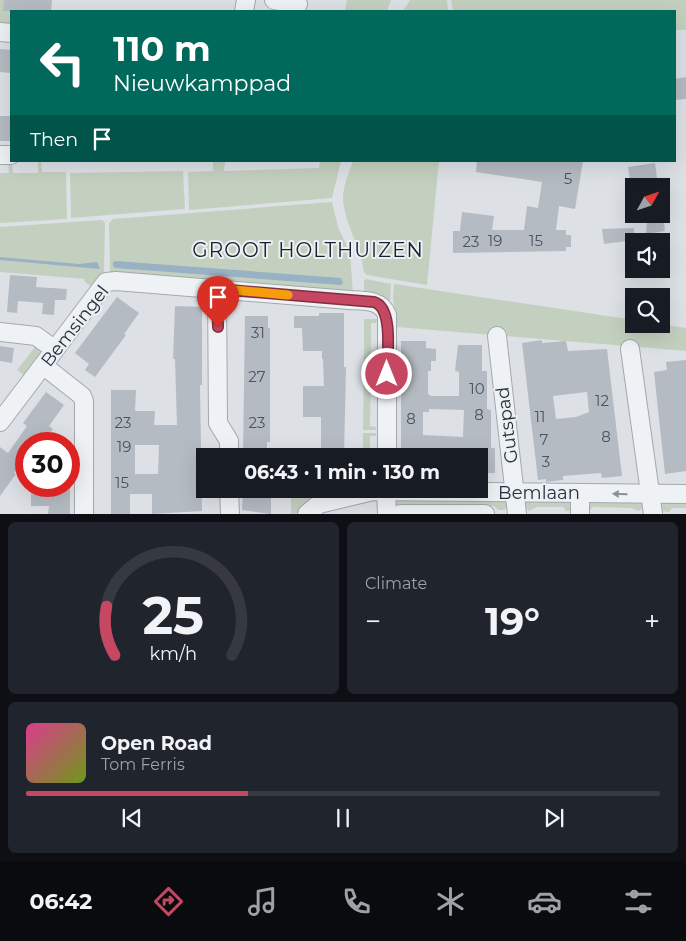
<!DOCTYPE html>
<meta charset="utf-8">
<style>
:root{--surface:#171b24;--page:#20242c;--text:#f1f3f6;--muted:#9ea1a6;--line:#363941;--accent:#c64761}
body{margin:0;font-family:Montserrat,sans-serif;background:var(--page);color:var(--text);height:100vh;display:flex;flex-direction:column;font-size:19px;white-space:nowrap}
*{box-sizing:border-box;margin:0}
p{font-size:16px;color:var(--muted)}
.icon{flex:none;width:28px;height:28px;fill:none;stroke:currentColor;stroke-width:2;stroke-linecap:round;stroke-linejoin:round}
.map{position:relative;height:514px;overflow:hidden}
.details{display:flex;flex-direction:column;gap:8px;padding:8px;background:#0d0f14;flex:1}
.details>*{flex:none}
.top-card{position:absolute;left:10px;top:10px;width:666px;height:152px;border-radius:0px;box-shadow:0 5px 20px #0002;background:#00695c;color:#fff;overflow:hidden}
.needle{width:32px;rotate:50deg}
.fabs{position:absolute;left:625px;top:178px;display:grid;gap:10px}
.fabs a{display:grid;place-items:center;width:45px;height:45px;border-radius:0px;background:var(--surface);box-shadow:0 5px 20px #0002;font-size:25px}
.speed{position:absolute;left:15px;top:432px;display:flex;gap:10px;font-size:25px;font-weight:700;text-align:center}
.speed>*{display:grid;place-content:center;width:65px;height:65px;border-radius:50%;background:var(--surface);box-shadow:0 5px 20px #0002;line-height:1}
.speed .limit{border:8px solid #d22;background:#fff;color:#111}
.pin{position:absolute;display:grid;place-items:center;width:42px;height:42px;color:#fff;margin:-51px -21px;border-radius:50% 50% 50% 0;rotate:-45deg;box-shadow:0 0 5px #0007}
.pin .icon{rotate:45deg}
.me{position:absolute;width:55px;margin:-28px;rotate:0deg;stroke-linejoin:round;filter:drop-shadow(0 0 4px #0008)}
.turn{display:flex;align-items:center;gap:18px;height:105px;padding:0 20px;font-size:22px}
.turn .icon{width:65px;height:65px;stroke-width:2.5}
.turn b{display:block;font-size:35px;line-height:42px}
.then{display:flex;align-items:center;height:48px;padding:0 20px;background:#0003;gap:10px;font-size:19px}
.big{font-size:38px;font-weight:700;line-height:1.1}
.details .card{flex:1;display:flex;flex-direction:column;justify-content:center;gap:8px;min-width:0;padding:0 18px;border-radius:8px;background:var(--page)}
.details .dial{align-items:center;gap:0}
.dial svg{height:130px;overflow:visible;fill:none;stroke:var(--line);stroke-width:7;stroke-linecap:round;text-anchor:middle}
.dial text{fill:var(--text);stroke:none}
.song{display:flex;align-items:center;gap:15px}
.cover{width:60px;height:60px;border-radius:8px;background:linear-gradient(135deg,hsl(330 70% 55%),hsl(80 70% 35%))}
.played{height:5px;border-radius:2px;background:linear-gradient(90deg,var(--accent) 35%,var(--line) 35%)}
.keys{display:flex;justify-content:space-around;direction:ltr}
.heat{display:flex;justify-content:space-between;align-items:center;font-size:28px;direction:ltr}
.details .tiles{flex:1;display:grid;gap:8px;grid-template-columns:1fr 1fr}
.card:last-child{grid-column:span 2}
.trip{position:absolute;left:196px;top:448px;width:292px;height:50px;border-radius:0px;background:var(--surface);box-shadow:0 5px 20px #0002;font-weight:700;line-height:50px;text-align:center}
.tab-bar{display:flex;height:80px;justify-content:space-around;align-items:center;background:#090b0e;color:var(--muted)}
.tab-bar .icon{width:35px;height:35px}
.tab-bar .on{color:var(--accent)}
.tab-bar b{font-size:22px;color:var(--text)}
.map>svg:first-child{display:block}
.green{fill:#c4d0bf}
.water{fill:#99b1c5}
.building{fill:#b5bbc2;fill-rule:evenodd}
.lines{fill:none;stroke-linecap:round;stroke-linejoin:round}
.minor-casing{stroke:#a3a8b0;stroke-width:20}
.minor{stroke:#eff2f5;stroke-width:18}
.oneway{fill:#8b9198}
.route-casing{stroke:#812e3f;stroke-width:12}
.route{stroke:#c64761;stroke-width:9}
.slow{stroke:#f59e0b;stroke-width:9}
.labels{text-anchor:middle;stroke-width:4;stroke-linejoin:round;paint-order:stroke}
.number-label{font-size:15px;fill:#4a535e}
.street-label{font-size:18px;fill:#27303c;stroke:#ecf0f4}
.quarter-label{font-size:20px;letter-spacing:1px;fill:#1a212c;stroke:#ecf0f4}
</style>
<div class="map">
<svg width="686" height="514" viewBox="0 0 686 514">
<rect width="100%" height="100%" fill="#dde1e6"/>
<g class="green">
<path d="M0 0H33L32 11H11V28L0 27Z"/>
<path d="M347 0H391L387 11H345Z"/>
<path d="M410 0H447L448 11H403Z"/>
<path d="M451 0H686V30H675V11H453Z"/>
<path d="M8 160 12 161 13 173H38V161H41L42 172H66L67 219 0 223V173H9Z"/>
<path d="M213 161H225L224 171 319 168 320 161H341L332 198 189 210 188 172 213 171Z"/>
<path d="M353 161H439L427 285 367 275 364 272C361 247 342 219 343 196 344 184 349 172 353 161Z"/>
<path d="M183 171 185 209 71 218 70 173Z"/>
<path d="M332 202 338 227 350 253 353 294 112 274 110 272 109 223 113 219Z"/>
<path d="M102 220 105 223 104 274 93 288 84 281 85 279 0 272V227Z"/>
<path d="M366 279 391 284 390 304 364 295V280Z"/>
<path d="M394 284 634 320V324H658L686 328V351L397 327 393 298Z"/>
<path d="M364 319H377L376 323H371V360H376V365H364Z"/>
<path d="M38 343 43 354 26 377 17 370Z"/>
<path d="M364 368 376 369V372H371L370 426 376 427V430H363Z"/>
<path d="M363 433H376V436H370V456H363Z"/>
<path d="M303 489H347L302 513 291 514V497L298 496Z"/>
<path d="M575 496V511H566L563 507H537L529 511 525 507V500Z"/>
<path d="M584 496 643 501V508L638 511 632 508 593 507 589 511H584Z"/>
<path d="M395 499 507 500 508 507 503 510H498L494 506H408L396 508Z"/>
<path d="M686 501V508H672L669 512 663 511 661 502Z"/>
</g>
<g class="water">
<path d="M0 257 79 264 97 262 100 269 0 260Z"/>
<path d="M116 261 341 278 343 283 341 285 115 268 113 266V262Z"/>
</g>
<g class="building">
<path d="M4 0H52L51 11H3Z"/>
<path d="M0 49 11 50V73L0 72Z"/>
<path d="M686 77V99L675 100V79Z"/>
<rect x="0" y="116" width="11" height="25"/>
<path d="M477 161H583L575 209 559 206 556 230H566V235H571V247H566V251L453 253V231H460L462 212 494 216 492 230H524L527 206 538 208 542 182 476 172Z"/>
<path d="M655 163 658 186H631L628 167Z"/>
<path d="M648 214H663L665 231 646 234Z"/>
<path d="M634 228V240L604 244 602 229Z"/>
<path d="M10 275 37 277 36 287 67 289 66 300H55L54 315 42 314 43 303 18 301 17 313 7 312Z"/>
<path d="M117 297 139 313 124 334 126 335 95 377 85 370 89 364 75 353Z"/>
<path d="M175 306 202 307V385H200L202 511 152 514V494H130V514H111V390H136L135 411H155L154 425H177L175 359H173ZM135 445H159L158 474H135Z"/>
<path d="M319 313H344V367H346L344 456H324V448H321V417H303V386H324L323 359H322V351H303L302 328H294V316H319Z"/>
<path d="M245 316H268V328H270V442H267V456H243Z"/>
<path d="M542 340V343L566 341 568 351 607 349 622 476 602 478 601 473 563 476V480L546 482V479L538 480 522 343ZM587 392 589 412 576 417 556 419 553 396Z"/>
<path d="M401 341H426V348L436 349V361H431V371H428V394L431 396H459V372L455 371 458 345H482V371H487V409L491 410V448H495V473H480V456H473V448H429L423 449V456H401ZM429 409 464 410 463 437 423 435V412H429Z"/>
<path d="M0 346 14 348 12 363 0 361Z"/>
<path d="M686 360V471L665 474 654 372 667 370 666 362Z"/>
<path d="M46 392 64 405 49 426 53 429 42 444H26V448L17 460 21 463 14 473 16 474 0 496V447L8 453 27 426 23 423Z"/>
<path d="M31 486H70V514H48L49 506H31Z"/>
<path d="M243 489H271V514L242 510Z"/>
</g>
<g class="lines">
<defs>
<g id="minor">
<path d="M274 0 298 4"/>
<path d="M244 11 246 0"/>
<path d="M0 32 11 33"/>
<path d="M0 155H11"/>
<path d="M217 289 218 423 229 441V456"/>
<path d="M0 332 36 336 54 349"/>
<path d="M497 336 517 514"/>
<path d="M630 349 653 514"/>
<path d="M44 366 82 396 84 401V514"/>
<path d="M0 422 106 282 116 281 349 300C364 301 381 299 387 315V456"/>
<path d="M229 489 230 514"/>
<path d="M386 489 387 514"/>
<path d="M307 514 319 504 373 491 686 494"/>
<path d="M400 514H485"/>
<path d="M580 514V493"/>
</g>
</defs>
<use href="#minor" class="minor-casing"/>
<use href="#minor" class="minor"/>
</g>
<defs><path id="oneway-solid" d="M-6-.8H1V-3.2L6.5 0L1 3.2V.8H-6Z" transform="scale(1.25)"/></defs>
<use class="oneway" href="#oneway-solid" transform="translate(620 494) rotate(-179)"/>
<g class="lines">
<defs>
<path id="route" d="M218 327 217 289 374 302C394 308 387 356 387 374"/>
</defs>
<use href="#route" class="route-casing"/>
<use href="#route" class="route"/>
<path class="slow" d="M234 290 288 295"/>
</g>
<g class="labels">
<g class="number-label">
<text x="568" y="184">5</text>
<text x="495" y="246">19</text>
<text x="536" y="246">15</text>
<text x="471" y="247">23</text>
<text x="258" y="338">31</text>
<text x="257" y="382">27</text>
<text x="477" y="394">10</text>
<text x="602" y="406">12</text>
<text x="479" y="420">8</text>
<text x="540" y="422">11</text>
<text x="411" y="424">8</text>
<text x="123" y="428">23</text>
<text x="257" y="428">23</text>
<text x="606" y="442">8</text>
<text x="544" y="445">7</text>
<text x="124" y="452">19</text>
<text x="546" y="467">3</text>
<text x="122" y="488">15</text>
</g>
<g class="street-label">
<text transform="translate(75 326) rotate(-52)" y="6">Bemsingel</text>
<text transform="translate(507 425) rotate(-97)" y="6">Gutspad</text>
<text x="539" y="499">Bemlaan</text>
</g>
<g class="quarter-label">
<text x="308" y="257">GROOT HOLTHUIZEN</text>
</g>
</g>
</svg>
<div class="fabs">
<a><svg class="needle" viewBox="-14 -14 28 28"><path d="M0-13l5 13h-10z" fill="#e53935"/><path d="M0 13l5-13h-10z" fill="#9ea1a6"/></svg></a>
<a><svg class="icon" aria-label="sound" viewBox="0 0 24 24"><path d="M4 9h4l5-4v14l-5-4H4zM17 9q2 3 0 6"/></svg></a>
<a><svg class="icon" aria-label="search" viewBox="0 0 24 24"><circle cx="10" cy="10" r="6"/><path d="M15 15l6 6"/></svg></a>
</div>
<div class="speed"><div class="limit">30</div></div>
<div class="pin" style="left:218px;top:327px;background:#d93025"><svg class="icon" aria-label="arrive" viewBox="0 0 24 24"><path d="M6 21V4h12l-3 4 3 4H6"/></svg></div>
<svg class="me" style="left:387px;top:374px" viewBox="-20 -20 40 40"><circle r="17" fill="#c64761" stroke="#fff" stroke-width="3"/><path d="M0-11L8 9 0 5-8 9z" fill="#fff"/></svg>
<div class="trip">06:43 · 1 min · 130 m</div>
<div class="top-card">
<div class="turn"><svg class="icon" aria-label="left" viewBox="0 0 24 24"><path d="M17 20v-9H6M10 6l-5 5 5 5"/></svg><div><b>110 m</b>Nieuwkamppad</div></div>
<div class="then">Then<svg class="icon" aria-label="arrive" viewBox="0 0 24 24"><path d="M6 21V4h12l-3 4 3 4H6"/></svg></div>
</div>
</div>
<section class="details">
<div class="tiles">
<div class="card dial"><svg viewBox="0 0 100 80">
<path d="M14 69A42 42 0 1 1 86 69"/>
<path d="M14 69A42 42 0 0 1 9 39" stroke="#c64761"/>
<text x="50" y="56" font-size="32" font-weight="700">25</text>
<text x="50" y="72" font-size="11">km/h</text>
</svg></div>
<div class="card"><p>Climate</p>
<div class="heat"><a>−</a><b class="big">19°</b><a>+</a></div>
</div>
<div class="card">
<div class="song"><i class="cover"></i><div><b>Open Road</b><p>Tom Ferris</p></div></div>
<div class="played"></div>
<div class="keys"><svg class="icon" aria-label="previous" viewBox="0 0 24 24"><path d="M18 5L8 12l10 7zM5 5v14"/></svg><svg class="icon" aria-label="pause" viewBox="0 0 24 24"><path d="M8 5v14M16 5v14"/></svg><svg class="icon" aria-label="next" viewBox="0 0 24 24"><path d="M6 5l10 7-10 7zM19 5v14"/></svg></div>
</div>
</div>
</section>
<nav class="tab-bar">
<b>06:42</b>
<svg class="icon on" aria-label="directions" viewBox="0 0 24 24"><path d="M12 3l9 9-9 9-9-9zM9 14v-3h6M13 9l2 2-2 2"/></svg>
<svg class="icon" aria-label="music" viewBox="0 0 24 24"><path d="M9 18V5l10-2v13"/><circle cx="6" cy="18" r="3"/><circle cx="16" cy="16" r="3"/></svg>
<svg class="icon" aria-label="phone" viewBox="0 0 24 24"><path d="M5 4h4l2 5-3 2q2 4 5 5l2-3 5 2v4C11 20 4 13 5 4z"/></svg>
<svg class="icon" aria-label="climate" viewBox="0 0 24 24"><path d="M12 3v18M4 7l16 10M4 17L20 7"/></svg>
<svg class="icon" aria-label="car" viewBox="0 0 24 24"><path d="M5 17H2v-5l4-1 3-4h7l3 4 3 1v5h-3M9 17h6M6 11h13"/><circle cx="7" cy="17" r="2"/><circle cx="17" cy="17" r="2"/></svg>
<svg class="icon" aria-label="filters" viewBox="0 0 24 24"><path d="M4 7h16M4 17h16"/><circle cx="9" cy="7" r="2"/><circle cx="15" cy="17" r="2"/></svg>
</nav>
